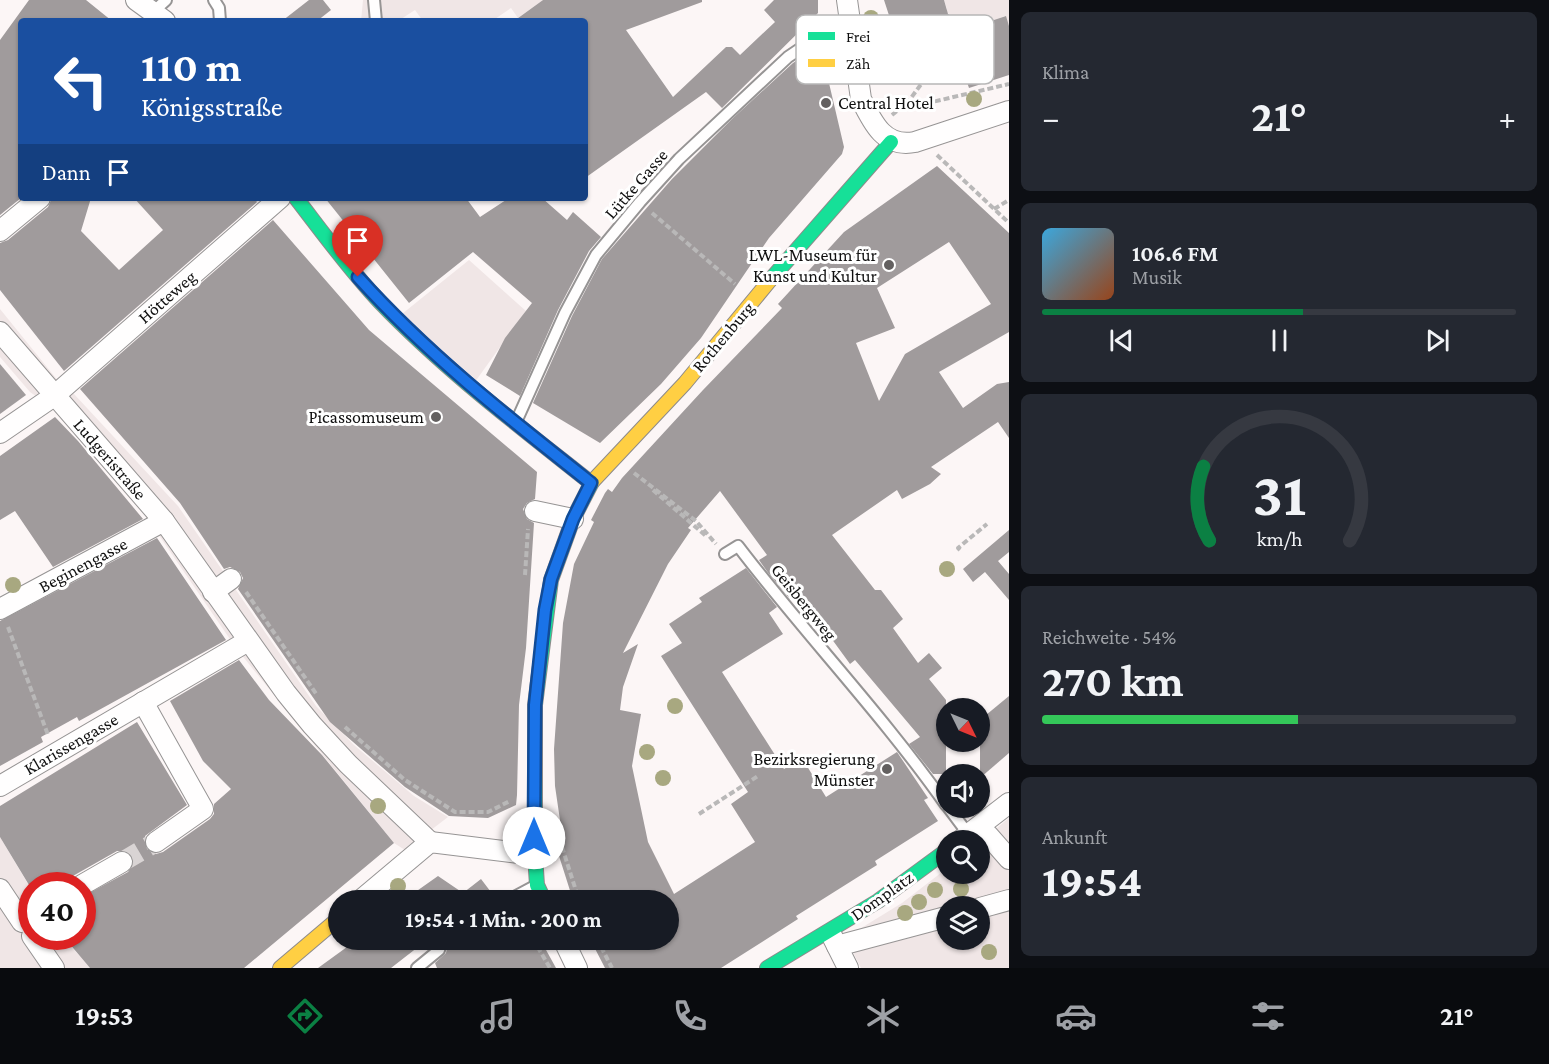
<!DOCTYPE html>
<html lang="de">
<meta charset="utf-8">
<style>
:root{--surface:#171b24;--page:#242831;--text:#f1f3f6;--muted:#9ea1a6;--line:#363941;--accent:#0b8043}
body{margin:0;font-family:"Crimson Pro",serif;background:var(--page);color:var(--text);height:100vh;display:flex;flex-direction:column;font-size:22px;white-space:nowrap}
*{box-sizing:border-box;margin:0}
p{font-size:20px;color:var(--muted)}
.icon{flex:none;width:33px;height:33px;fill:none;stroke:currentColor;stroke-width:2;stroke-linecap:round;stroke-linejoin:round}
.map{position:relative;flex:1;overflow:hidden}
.panel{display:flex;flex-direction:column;gap:12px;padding:12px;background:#0d0f14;width:540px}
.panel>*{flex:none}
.top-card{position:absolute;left:18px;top:18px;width:570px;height:183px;border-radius:6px;box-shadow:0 2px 4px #0004;background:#1a4fa0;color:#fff;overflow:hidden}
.needle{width:39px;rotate:133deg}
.buttons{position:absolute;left:936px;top:698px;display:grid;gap:12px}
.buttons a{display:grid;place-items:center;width:54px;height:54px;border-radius:50%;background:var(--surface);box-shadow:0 2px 4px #0004;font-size:30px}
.speed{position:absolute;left:18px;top:872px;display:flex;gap:12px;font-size:30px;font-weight:700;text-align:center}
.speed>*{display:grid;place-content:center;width:78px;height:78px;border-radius:50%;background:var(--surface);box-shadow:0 2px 4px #0004;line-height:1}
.speed .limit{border:9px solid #d22;background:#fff;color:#111}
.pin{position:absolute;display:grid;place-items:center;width:51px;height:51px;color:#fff;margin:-62px -26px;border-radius:50% 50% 50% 0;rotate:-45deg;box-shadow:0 0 6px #0007}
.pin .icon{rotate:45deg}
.me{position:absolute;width:66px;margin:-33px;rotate:0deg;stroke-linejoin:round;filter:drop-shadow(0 0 4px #0008)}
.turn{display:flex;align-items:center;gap:21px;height:126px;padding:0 24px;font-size:27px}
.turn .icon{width:78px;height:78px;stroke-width:2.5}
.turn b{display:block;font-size:42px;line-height:51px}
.then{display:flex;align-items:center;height:57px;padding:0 24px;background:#0003;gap:12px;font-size:22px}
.big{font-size:45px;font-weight:700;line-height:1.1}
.panel .tile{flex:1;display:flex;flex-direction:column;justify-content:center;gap:9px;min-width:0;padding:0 21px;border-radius:9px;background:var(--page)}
.panel .dial{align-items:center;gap:0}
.dial svg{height:156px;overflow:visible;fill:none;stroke:var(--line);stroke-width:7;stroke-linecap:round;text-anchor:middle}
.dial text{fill:var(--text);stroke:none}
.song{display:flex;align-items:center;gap:18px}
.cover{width:72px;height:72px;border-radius:9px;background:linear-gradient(135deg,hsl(200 70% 55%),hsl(20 70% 35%))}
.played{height:6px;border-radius:3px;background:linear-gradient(90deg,var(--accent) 55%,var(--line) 55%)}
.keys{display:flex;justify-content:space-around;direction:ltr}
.heat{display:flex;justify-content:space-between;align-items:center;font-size:33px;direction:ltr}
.charge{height:9px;border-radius:4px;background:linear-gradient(90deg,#34c759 54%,var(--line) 0)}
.trip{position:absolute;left:328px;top:890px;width:351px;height:60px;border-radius:30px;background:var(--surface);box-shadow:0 2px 4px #0004;font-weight:700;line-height:60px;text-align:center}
.dock{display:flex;height:96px;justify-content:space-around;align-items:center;background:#090b0e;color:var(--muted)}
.dock .icon{width:42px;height:42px}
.dock .selected{color:var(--accent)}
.dock b{font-size:27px;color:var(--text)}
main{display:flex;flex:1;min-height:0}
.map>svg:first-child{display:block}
.plaza{fill:#f0e6e6;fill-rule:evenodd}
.building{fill:#a09b9c;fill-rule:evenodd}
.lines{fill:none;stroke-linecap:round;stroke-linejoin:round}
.street-tunnel{stroke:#d9d4d4;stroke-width:20;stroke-dasharray:20 10;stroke-linecap:butt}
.lane-casing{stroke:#969494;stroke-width:14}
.street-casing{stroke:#969494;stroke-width:22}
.fast-casing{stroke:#8d8a8a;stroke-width:16}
.slow-casing{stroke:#8d8a8a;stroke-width:16}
.path{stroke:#b9b8b8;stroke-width:4;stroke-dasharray:6 3;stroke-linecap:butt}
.lane{stroke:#fffefe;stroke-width:10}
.street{stroke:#fffefe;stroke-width:20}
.fast{stroke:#16e098;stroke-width:14}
.slow{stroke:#ffcf43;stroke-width:14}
.tree{fill:#a8a880}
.route-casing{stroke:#114b97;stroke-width:15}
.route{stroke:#1a73e8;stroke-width:10}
.poi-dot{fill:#636060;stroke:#fff;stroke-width:2}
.labels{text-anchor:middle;stroke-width:6;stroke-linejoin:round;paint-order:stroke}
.poi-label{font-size:18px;fill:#101010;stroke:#fff;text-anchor:end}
.street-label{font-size:18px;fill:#101010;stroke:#fff}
.key{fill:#fff;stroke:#b7b7b7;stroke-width:1.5}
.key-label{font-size:16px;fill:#101010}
</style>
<main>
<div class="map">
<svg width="1009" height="968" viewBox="0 0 1009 968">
<rect width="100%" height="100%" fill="#fcf6f6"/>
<g class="plaza">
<path d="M363 0H543L518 18 511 8 492 21H423L415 10 398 21H361Z"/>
<path d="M944 0H1009V26L1005 16 976 28 945 12 947 9Z"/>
<path d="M469 260 526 311 472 386 397 318Z"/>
<path d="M0 309 59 382 74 394 178 506 316 706 354 745 414 796 448 817 405 850 394 843 236 648 156 531 152 519 58 412 30 392 0 357Z"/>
<path d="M1009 818V968H861L854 954 858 930 902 903 946 869V873H980V842ZM946 906H980V939H946Z"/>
<path d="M0 837 31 889 32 936H62L90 968H0Z"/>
</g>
<g class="building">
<path d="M29 0H86L112 21H21V198L0 215V40Z"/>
<path d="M309 0H323L331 10 317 21H282Z"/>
<path d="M543 0H702V2L626 30 673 97 726 47H732L740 55 775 22 764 10 774 0H818V13L722 108 706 92 585 178V21H514Z"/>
<path d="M884 0H944L948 14 973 27 1006 16 1009 26V75L969 88 958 55 933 42 901 52Z"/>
<path d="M821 49 844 147 842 154 769 238 701 338 661 384 600 443 533 403 572 316 602 259 672 179 732 119 793 63 808 53Z"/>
<path d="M937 166 1009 233V332L939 372 963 408 997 384 1009 382V438L998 422 931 467 941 474 930 484 902 499 897 490 832 535 875 590H881L903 619 893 628 918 663 929 653 942 668 929 679 946 700V774H933L909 744 920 737 855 660 850 664 799 594 790 599 769 574 759 560 767 555 720 491 688 528 691 530 668 564 623 653 638 644 623 687 620 710 641 714 632 766 648 842 674 894 755 842 731 804 748 792 661 656 682 643 669 624 702 602 699 598 746 568 777 607 769 613 783 634 722 672 784 769 802 758 826 797 897 752 928 798 924 800 938 821 875 861 877 865 796 916 798 919 721 968H605L590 939H669V900H573L553 837 562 834 555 786 554 749 563 623 574 564 594 522 591 520 605 493 608 489 612 492 622 478 703 390 782 308 778 304 844 232ZM949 242 991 304 905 354 879 401 856 343 895 328 877 288Z"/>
<path d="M52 198H91L81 231 119 270 163 230 134 198H254L257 202 64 371 0 290V243L8 240 48 207Z"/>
<path d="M325 198H466L480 217 509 198H542L567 220 573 212 601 237 589 251 558 310 520 396 486 375 505 338 532 303 473 252 409 303Z"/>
<path d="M273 220 369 330 537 472 535 499 527 503 523 509 527 519 534 523 526 648 519 705 517 795 516 805 488 818 449 816 405 787 330 722 238 589 243 578 240 572 230 567 224 569 180 503 80 389Z"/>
<path d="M0 364 26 395 0 414Z"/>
<path d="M55 417 78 441 143 519 53 567 15 511 0 520V456Z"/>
<path d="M1009 530V552L998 561 1009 574V600L985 572 973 582 963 569Z"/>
<path d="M157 538 226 640 79 721 77 717 41 737 43 742 0 766V621Z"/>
<path d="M239 660 269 700 322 755 394 843 244 968H90L63 936H82V897L128 872 134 863 133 857 127 851H117L57 885H29L0 837V806L137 722 187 805 145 836 147 849 156 854 163 852 210 819 214 814V804L231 789 203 761 170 701Z"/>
<path d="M1009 696V753L980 778V720Z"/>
<path d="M438 876 463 893 481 879 497 900H404Z"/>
<path d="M358 939H434L430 948 427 940 391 968H318Z"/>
<path d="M449 939H540L556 968H437L435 963 446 953Z"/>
</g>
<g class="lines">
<path class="street-tunnel" d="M122 862 156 842"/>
<defs>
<g id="lane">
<path d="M214 0 219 8 220 21"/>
<path d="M374 0 376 21"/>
<path d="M153 12 166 0"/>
<path d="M516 422 565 313 596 255 640 202 679 159 788 57 819 36 849 25"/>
<path d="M725 554 738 546C805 634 882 714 946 805"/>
<path d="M948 807 969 835"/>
<path d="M509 900 537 885"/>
<path d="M417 968 439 950 442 939"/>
</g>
<g id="street">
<path d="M136 0 165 21"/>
<path d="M847 0 861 99C873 124 885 148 915 142L1009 111"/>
<path d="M0 231 40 198"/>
<path d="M0 332 164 521 286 693 312 725 348 764 430 842"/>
<path d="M0 433 54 396 280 198"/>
<path d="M535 511 573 519"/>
<path d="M213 592 231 579"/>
<path d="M0 609 164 521"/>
<path d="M143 702 203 809 156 842"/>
<path d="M0 786 248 641"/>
<path d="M969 835H988L1009 859"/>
<path d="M961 840 1009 803"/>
<path d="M82 885 122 862"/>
<path d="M0 889 22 922"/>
<path d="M361 900 430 842 535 855"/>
<path d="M980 908 1009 900"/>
<path d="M831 934 848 968"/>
<path d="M32 936 54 968"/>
<path d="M563 939 577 968"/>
<path d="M837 946 946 917"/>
</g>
<g id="fast">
<path d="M296 198C323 233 349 269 379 301 444 369 518 425 591 483"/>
<path d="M771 279 891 142"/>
<path d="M544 900 537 885 535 855V705L551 580 573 519 592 482"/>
<path d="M767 968 878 901 946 851"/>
</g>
<g id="slow">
<path d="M592 482 685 383 771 279"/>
<path d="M280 968 339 918"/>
</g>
</defs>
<use href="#lane" class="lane-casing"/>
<use href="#street" class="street-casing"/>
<use href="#fast" class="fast-casing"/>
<use href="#slow" class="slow-casing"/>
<g class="path">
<path d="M908 102 928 103 1009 84"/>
<path d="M892 115 908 102 947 49"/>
<path d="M937 155 1009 223"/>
<path d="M994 209 1009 200"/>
<path d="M652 213 735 284"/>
<path d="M634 473 696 521 716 544"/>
<path d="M653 490 706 536"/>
<path d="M960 550 958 548 987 524"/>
<path d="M525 575 528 529"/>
<path d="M246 592 317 695"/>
<path d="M8 627 48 735"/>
<path d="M345 727 405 780 455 812H488L510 801"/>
<path d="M699 814 758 776"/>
<path d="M562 847 579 900"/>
<path d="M533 939 550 968"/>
<path d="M597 939 612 968"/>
</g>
<use href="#lane" class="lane"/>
<use href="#street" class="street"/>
<use href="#fast" class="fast"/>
<use href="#slow" class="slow"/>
</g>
<g class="tree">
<circle cx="871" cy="18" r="8"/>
<circle cx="974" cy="99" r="8"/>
<circle cx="947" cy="569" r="8"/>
<circle cx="13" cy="585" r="8"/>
<circle cx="675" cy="706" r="8"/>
<circle cx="647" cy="752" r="8"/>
<circle cx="663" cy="778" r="8"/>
<circle cx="378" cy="806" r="8"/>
<circle cx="398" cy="886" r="8"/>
<circle cx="961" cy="889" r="8"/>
<circle cx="935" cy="890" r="8"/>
<circle cx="919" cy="902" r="8"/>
<circle cx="905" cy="913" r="8"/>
<circle cx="989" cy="952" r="8"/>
</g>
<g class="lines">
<defs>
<path id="route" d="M358 277C427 354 510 419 591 483L573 519 551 579 545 610 535 705 534 838"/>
</defs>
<use href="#route" class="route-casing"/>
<use href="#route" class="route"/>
</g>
<g class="poi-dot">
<circle cx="826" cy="103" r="6"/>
<circle cx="889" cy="265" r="6"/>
<circle cx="436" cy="417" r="6"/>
<circle cx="887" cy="769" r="6"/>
</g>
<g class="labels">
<g class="poi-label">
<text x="838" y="109" text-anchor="start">Central Hotel</text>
<text x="877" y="261">LWL-Museum für<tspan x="877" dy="21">Kunst und Kultur</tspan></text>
<text x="424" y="423">Picassomuseum</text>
<text x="875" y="765">Bezirksregierung<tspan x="875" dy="21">Münster</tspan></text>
</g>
<g class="street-label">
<text transform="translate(636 184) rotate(-49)" y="6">Lütke Gasse</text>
<text transform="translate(167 297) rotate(-41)" y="6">Hötteweg</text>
<text transform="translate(723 337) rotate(-50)" y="6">Rothenburg</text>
<text transform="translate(110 459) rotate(49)" y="6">Ludgeristraße</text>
<text transform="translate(83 565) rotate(-28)" y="6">Beginengasse</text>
<text transform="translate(804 602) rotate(51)" y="6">Geisbergweg</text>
<text transform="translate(71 744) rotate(-30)" y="6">Klarissengasse</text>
<text transform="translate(882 896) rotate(-35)" y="6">Domplatz</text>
</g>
</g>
<rect x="796" y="15" width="198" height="69" rx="9" class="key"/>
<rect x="808" y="32" width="27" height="8" fill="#16e098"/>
<rect x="808" y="59" width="27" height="8" fill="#ffcf43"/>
<g class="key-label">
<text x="846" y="42">Frei</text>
<text x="846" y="69">Zäh</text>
</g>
</svg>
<div class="buttons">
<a><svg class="needle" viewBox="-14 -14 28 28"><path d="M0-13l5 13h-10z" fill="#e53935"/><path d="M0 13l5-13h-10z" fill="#9ea1a6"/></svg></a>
<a><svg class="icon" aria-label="sound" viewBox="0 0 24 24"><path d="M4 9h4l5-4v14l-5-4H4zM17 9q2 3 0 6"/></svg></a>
<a><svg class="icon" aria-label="search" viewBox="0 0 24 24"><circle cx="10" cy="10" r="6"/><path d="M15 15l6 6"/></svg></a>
<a><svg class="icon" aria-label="layers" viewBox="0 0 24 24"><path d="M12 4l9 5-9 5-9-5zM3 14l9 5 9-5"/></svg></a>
</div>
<div class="speed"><div class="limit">40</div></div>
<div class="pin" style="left:358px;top:277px;background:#d93025"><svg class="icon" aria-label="arrive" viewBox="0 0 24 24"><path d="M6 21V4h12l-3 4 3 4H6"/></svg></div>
<svg class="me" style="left:534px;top:838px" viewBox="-20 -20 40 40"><circle r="19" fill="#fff"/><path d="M0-13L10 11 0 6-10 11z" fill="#1a73e8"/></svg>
<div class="trip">19:54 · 1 Min. · 200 m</div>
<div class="top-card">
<div class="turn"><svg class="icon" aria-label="left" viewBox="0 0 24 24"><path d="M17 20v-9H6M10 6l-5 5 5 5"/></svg><div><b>110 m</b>Königsstraße</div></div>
<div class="then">Dann<svg class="icon" aria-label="arrive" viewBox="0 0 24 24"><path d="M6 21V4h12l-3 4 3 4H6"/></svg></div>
</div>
</div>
<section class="panel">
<div class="tile"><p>Klima</p>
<div class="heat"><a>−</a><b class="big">21°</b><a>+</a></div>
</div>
<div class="tile">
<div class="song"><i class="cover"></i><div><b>106.6 FM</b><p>Musik</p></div></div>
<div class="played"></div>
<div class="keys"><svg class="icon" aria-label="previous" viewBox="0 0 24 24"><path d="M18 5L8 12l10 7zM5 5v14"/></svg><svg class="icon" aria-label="pause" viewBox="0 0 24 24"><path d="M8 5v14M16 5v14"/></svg><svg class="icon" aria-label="next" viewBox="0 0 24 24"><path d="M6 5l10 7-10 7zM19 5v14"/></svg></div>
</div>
<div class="tile dial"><svg viewBox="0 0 100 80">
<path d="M14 69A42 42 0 1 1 86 69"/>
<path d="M14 69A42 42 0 0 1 11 31" stroke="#0b8043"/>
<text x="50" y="56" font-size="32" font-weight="700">31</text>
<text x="50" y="72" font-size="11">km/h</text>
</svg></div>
<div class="tile"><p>Reichweite · 54%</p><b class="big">270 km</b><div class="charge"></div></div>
<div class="tile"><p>Ankunft</p><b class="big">19:54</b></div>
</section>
</main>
<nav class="dock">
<b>19:53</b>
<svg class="icon selected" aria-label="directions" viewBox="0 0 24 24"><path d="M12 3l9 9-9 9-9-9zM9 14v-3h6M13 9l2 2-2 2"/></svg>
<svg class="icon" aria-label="music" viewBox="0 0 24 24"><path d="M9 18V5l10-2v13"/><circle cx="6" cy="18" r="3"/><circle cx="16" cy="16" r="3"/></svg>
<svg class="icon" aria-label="phone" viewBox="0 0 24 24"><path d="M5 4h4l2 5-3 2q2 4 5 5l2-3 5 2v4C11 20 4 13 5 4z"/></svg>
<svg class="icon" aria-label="climate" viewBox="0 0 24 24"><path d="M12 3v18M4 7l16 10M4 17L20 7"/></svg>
<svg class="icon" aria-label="car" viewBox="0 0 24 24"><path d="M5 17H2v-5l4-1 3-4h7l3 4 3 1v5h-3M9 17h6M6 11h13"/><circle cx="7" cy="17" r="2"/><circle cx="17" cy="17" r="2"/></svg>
<svg class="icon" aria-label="filters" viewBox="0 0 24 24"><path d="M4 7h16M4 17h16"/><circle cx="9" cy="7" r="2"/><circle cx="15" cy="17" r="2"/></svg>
<b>21°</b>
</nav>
